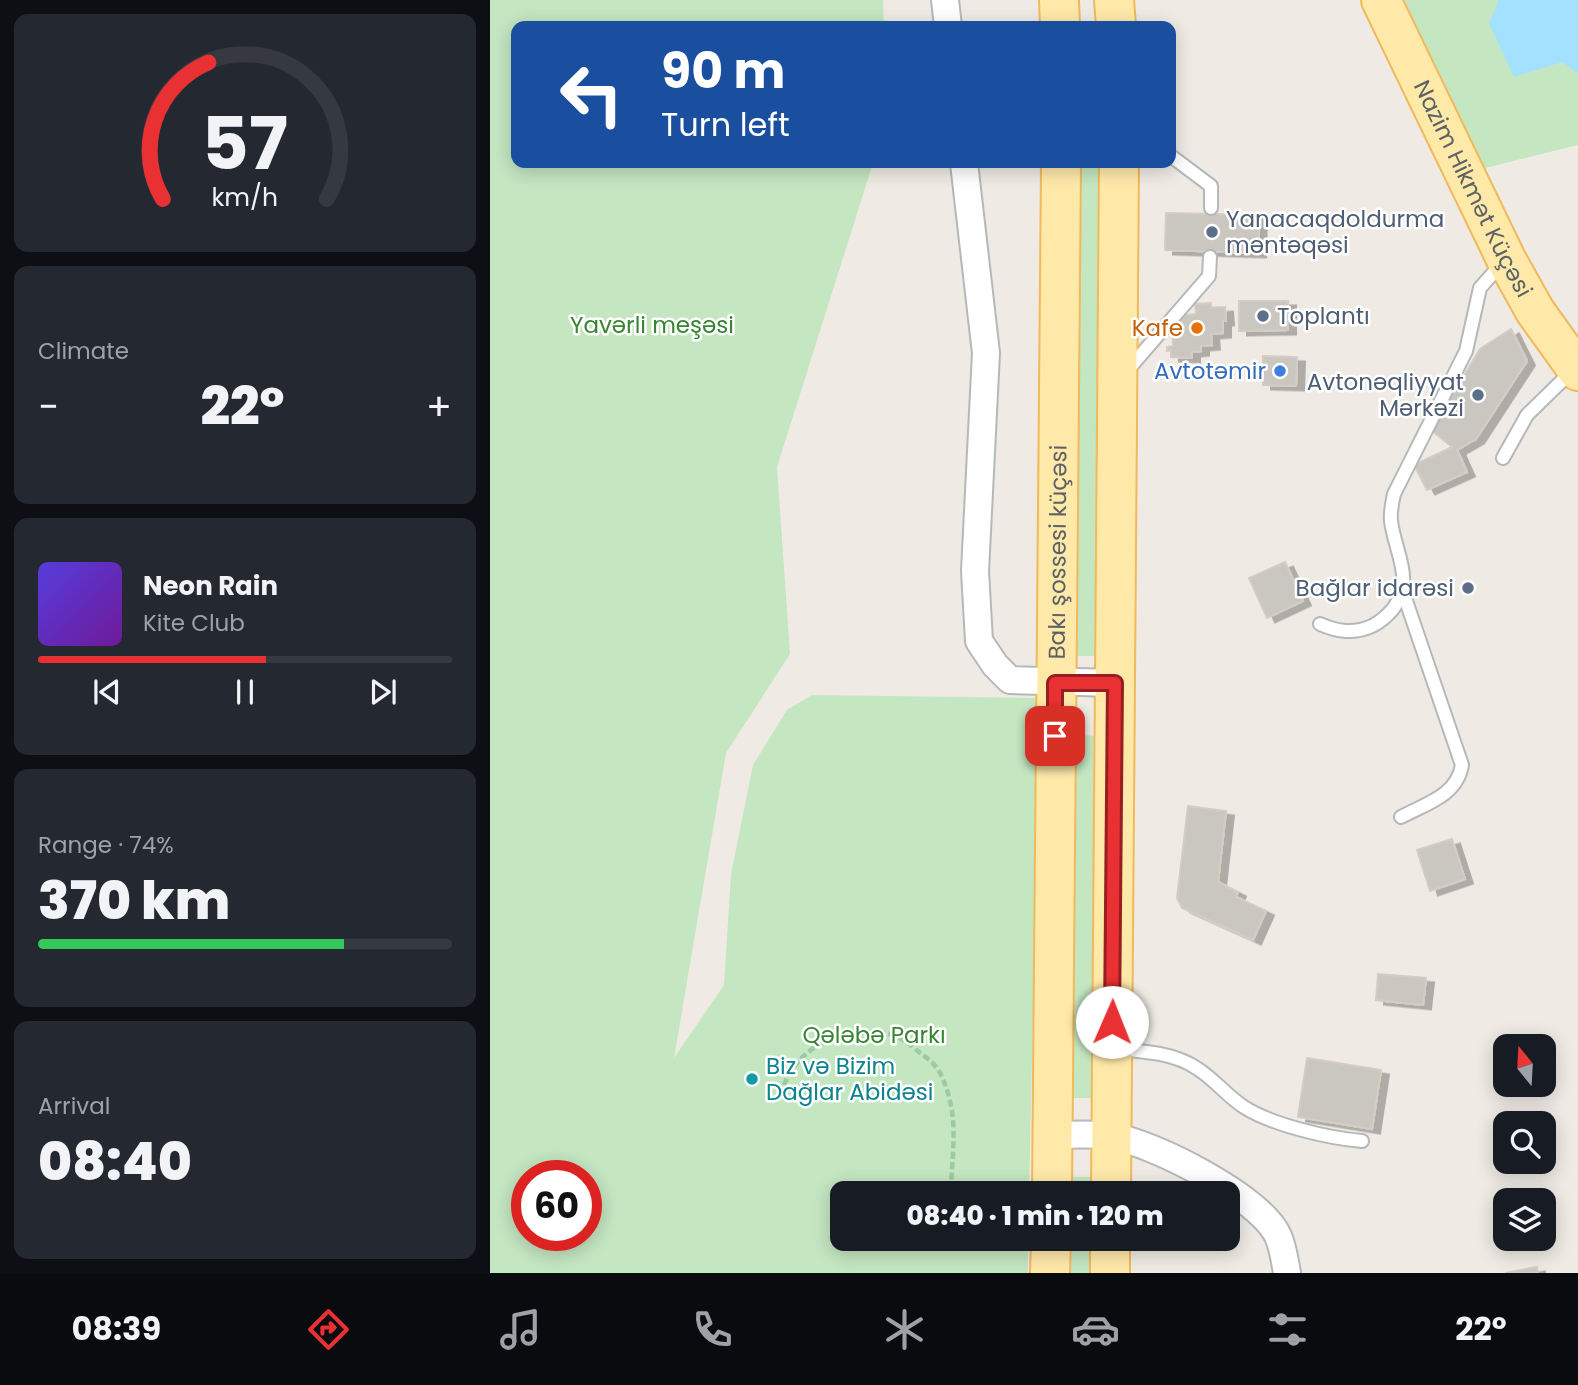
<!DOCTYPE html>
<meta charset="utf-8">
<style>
:root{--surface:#171b24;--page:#242831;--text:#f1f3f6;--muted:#9ea1a6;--line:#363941;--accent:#e93033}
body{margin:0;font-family:Poppins,sans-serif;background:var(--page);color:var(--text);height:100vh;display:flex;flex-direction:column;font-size:26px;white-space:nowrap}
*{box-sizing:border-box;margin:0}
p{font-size:23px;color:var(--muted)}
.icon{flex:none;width:38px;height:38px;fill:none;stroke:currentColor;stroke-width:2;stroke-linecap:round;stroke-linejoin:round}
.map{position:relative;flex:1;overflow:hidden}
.sheet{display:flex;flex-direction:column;gap:14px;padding:14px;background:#0d0f14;width:490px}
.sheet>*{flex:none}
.top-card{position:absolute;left:21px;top:21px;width:665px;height:147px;border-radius:14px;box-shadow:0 4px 18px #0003;background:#1a4fa0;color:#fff;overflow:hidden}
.needle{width:46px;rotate:342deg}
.fabs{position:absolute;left:1003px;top:1034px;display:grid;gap:14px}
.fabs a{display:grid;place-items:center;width:63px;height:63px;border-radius:14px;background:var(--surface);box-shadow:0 4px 18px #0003;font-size:35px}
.speed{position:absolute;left:21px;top:1160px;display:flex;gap:14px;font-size:35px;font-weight:700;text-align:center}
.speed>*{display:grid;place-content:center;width:91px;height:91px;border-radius:50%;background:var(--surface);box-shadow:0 4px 18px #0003;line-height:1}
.speed .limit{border:10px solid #d22;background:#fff;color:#111}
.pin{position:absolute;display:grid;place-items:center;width:60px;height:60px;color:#fff;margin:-30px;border-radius:14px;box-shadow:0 4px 10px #0006}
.me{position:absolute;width:77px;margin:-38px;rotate:1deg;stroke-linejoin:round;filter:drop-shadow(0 0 5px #0008)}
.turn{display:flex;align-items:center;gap:24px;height:147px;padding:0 35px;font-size:32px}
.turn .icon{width:91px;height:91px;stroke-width:2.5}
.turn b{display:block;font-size:49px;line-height:60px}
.big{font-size:52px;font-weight:800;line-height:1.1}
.sheet .tile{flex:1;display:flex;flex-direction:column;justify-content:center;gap:10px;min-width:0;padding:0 24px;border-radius:14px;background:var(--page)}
.sheet .dial{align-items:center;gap:0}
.dial svg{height:182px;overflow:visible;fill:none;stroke:var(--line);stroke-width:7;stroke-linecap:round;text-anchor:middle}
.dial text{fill:var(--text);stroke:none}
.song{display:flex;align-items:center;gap:21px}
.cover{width:84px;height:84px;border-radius:10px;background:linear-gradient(135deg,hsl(250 70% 55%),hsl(280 70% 35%))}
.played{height:7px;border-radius:4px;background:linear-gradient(90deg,var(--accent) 55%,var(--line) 55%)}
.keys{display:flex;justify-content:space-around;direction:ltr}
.heat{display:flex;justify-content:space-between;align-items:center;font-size:38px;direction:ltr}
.charge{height:10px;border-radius:5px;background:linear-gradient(90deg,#34c759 74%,var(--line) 0)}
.trip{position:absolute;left:340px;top:1181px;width:410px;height:70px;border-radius:14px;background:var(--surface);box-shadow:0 4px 18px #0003;font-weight:800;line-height:70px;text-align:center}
.tab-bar{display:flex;height:112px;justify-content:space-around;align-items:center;background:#090b0e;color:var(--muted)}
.tab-bar .icon{width:49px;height:49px}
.tab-bar .active{color:var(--accent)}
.tab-bar b{font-size:32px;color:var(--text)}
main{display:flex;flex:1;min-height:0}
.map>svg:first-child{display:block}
.green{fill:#c4e6c1;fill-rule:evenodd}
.water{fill:#a4e0ff}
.building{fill:#cac6c0;stroke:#d3cdc3;stroke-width:2;filter:url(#shadow)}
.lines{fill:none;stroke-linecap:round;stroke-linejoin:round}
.lane-casing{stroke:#b5b8bb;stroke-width:16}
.street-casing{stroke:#b5b8bb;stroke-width:30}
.primary-casing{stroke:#f1b95b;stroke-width:42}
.path{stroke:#9bcaa3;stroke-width:4.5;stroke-dasharray:7 3.5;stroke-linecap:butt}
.lane{stroke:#fff;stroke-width:12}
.street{stroke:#fff;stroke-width:26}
.primary{stroke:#ffe9a9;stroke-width:38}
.route-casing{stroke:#971f21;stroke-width:18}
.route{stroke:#e93033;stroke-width:12}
.service-dot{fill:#5c6f8a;stroke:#fff;stroke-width:2.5}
.food-dot{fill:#e8710a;stroke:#fff;stroke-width:2.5}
.shop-dot{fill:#3f7fe0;stroke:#fff;stroke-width:2.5}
.culture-dot{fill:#0f9aa8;stroke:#fff;stroke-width:2.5}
.labels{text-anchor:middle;stroke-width:5;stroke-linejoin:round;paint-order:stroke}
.street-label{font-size:23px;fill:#5c6165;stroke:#fff}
.service-label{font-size:23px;fill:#4e5e75;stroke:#fff;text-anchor:start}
.park-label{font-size:23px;fill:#388434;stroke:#fff}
.food-label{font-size:23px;fill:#c56008;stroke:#fff;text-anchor:end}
.shop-label{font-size:23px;fill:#366cbe;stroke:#fff;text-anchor:end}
.culture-label{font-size:23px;fill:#0d838f;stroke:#fff;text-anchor:start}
</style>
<main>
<section class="sheet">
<div class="tile dial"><svg viewBox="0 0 100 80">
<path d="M14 69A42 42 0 1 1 86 69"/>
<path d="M14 69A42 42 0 0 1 34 9" stroke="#e93033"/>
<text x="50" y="56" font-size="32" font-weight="700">57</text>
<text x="50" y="72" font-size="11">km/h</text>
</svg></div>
<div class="tile"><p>Climate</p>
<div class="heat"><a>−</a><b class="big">22°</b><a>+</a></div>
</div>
<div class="tile">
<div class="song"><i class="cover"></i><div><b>Neon Rain</b><p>Kite Club</p></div></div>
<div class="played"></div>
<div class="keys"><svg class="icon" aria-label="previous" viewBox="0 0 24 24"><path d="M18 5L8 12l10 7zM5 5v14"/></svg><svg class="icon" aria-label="pause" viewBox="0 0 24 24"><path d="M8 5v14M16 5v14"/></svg><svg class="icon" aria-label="next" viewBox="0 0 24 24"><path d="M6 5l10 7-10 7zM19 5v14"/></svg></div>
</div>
<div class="tile"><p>Range · 74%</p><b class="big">370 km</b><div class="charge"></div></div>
<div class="tile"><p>Arrival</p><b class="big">08:40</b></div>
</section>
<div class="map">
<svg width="1088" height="1273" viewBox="0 0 1088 1273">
<defs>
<filter id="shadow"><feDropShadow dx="8" dy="4.5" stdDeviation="0" flood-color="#0004"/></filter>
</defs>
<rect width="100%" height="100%" fill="#efebe4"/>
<g class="green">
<path d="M0 0H393L394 26H26V163H383L287 467 300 654 236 753 184 1058 234 985 241 874 263 765 297 710 322 695 550 698 539 1193 352 1194V1239H538V1273H0ZM37 1176H96V1236H37Z"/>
<path d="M911 0H1088V145L991 169Z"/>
<path d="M591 163H613L608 656H587Z"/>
<path d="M587 735 609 736 604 1098H582Z"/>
<path d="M583 1177H608V1193L582 1194Z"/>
<path d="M582 1239H607V1273H581Z"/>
</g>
<path class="water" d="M1009 0H1088V73L1072 62 1024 77 999 23Z"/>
<g class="building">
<path d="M676 213 769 215 768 253 675 250Z"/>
<path d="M749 301H798V330L749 331Z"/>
<path d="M721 303V308L735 307 736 321H733V333L721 334 722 345 711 346V351L702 352V358L681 357V350L677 351V347L683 346 682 324H690V316L706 314 705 304Z"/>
<path d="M1021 329 1037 361 986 439 967 450 977 472 937 490 924 465 962 447 941 430 990 349Z"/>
<path d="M773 356 807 357 806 386 773 385Z"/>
<path d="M795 562 813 601 777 618 759 578Z"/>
<path d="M698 806 736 811 728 882 748 892 746 897 776 911 763 940 692 908 687 898Z"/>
<path d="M962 839 975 879 940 891 927 850Z"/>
<path d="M888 974 936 978 933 1005 886 1000Z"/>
<path d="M817 1058 891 1070 882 1129 808 1117Z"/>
<path d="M1047 1267 1048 1273H1015Z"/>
</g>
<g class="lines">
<defs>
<g id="lane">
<path d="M681 156 721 186V208"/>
<path d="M636 372 719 276 720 257"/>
<path d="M1013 458 1037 415 1082 371"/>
<path d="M830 624C848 632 864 634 882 626 890 622 897 616 903 609 925 579 905 553 901 521 900 512 902 503 904 494L976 351 990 288 1013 262"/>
<path d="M911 817C935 804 967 796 972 765L912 589"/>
<path d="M626 1049C653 1051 685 1053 708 1069 725 1080 737 1096 754 1107 782 1125 838 1138 872 1141"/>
</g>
<g id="street">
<path d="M455 0 458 26"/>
<path d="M474 163 496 353 485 571 489 641 505 665 520 680 625 683"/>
<path d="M562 1135C581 1135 603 1133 621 1136 664 1143 770 1197 788 1236 793 1247 795 1262 797 1273"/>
</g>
<g id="primary">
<path d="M569 0 570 26"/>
<path d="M624 0 626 26"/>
<path id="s1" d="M891 0 1016 259 1045 311 1088 371"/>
<path id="s2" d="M562 1194 571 163"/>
<path d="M621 1194 629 163"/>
<path d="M560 1273 561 1239"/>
<path d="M620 1273V1239"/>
</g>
</defs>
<use href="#lane" class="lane-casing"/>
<use href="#street" class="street-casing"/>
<use href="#primary" class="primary-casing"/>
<path class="path" d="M290 1095C303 1058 326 1039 364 1034 373 1033 383 1031 391 1032 405 1033 419 1043 429 1052 437 1058 447 1065 451 1075 469 1113 463 1146 461 1186"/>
<use href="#lane" class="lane"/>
<use href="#street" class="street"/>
<use href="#primary" class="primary"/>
</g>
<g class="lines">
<defs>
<path id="route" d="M565 736V683H625L622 1022"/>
</defs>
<use href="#route" class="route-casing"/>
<use href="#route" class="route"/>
</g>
<g class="service-dot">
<circle cx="722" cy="232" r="7"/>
<circle cx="773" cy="316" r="7"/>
<circle cx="988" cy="395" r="7"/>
<circle cx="978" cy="588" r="7"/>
</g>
<circle class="food-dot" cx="707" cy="328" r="7"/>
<circle class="shop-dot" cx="790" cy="371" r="7"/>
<circle class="culture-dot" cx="262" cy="1079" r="7"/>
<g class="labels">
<g class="street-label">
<text dy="8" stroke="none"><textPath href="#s1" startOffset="210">Nazim Hikmət Küçəsi</textPath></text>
<text dy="8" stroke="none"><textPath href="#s2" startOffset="642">Bakı şossesi küçəsi</textPath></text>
</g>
<g class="service-label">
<text x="736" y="227">Yanacaqdoldurma<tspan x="736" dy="26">məntəqəsi</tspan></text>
<text x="787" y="324">Toplantı</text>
<text x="974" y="390" text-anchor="end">Avtonəqliyyat<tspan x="974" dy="26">Mərkəzi</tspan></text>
<text x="964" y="596" text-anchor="end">Bağlar idarəsi</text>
</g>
<g class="park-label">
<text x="162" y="333">Yavərli meşəsi</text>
<text x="384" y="1043">Qələbə Parkı</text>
</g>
<g class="food-label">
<text x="693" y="336">Kafe</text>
</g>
<g class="shop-label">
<text x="776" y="379">Avtotəmir</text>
</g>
<g class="culture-label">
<text x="276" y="1074">Biz və Bizim<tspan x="276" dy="26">Dağlar Abidəsi</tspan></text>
</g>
</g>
</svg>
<div class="fabs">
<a><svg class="needle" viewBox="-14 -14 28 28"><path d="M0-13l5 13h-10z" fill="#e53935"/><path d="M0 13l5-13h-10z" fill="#9ea1a6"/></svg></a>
<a><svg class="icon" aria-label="search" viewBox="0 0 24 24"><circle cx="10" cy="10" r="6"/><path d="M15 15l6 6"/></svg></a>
<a><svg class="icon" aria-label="layers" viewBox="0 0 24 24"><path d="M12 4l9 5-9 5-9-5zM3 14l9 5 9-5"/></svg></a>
</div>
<div class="speed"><div class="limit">60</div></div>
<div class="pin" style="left:565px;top:736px;background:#d93025"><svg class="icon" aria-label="arrive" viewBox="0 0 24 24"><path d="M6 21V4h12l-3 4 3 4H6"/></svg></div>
<svg class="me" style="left:622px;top:1022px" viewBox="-20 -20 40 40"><circle r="19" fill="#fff"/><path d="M0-13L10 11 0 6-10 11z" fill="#e93033"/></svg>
<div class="trip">08:40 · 1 min · 120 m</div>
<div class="top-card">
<div class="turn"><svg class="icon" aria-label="left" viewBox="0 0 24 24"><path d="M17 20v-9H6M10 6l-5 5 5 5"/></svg><div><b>90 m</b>Turn left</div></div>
</div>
</div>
</main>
<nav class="tab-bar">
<b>08:39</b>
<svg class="icon active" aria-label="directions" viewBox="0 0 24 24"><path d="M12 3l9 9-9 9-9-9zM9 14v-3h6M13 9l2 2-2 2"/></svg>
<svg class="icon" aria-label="music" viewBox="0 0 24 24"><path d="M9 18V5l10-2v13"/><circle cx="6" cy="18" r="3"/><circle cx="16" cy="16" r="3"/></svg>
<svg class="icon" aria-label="phone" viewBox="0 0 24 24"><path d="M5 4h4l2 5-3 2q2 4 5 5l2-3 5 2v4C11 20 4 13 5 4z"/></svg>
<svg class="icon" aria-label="climate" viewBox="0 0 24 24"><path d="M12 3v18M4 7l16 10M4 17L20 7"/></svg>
<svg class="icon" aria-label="car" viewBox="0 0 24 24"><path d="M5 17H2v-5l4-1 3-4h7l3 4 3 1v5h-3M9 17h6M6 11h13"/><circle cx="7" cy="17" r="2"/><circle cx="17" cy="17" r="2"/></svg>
<svg class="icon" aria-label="filters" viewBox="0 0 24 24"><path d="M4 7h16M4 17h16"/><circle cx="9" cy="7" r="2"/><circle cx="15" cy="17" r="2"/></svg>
<b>22°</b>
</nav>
